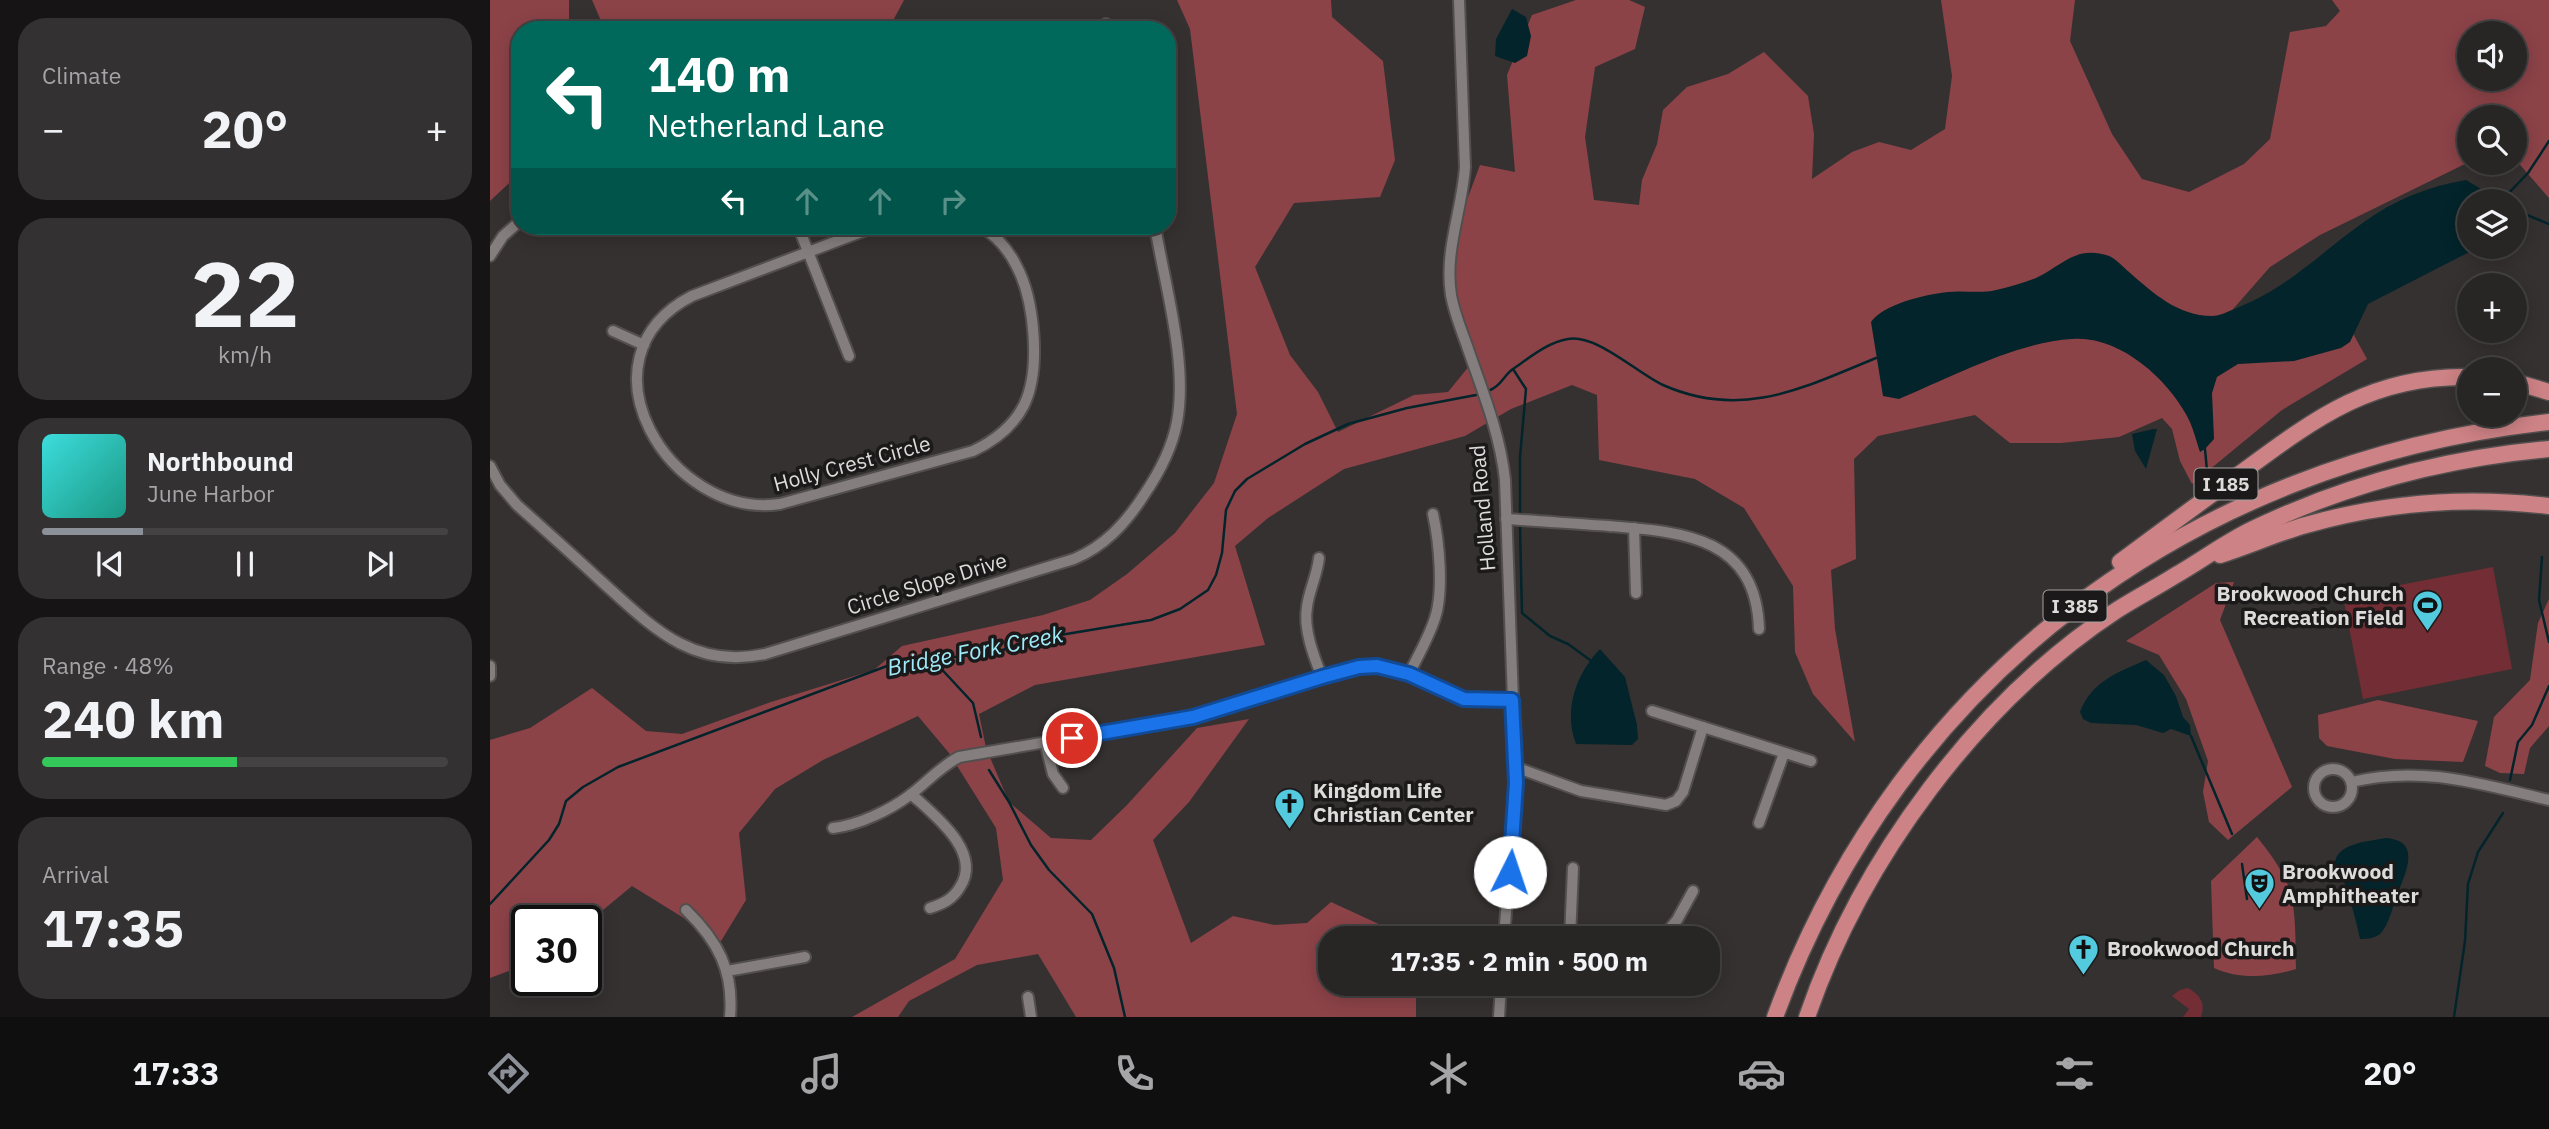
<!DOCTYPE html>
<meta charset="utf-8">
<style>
:root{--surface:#282525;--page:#343132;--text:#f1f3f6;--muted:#a5a5a7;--line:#444242;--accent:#8c9099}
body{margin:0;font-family:"IBM Plex Sans",sans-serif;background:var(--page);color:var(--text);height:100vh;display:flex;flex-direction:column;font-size:26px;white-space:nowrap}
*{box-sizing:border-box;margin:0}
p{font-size:23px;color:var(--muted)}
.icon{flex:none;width:38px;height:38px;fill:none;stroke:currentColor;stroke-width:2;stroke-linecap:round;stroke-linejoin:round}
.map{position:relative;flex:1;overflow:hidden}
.side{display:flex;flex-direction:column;gap:18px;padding:18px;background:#161414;width:490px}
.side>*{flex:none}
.banner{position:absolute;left:21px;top:21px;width:665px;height:214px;border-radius:28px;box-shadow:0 4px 18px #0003,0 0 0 2px var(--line);background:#00695c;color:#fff;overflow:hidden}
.fabs{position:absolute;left:1967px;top:21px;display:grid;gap:14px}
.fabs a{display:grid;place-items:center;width:70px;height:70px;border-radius:50%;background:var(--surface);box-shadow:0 4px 18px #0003,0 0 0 2px var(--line);font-size:35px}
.speed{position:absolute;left:21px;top:905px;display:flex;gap:14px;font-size:35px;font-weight:700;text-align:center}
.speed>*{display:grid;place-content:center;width:91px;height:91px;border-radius:50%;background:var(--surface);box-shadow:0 4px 18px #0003,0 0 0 2px var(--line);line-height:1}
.speed .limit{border:4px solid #111;border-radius:10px;background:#fff;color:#111}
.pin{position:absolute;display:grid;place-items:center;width:60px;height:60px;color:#fff;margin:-30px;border:4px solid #fff;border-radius:50%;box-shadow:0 2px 7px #0007}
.me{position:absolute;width:77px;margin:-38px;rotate:4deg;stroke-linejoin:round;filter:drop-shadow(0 0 5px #0008)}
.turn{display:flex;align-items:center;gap:24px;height:147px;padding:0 21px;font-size:32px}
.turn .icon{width:91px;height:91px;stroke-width:2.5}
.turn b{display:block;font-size:49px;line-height:60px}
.lanes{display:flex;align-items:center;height:66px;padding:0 21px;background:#0003;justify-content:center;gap:35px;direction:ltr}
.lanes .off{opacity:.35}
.big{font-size:52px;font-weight:700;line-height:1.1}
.side .tile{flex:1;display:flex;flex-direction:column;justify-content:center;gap:10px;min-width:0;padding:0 24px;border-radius:28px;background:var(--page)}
.side .dial{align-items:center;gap:0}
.dial b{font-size:91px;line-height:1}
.song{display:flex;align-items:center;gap:21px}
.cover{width:84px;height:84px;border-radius:10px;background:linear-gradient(135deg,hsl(180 70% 55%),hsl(170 70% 35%))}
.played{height:7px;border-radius:4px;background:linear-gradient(90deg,var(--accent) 25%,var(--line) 25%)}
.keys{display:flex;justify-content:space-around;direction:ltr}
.heat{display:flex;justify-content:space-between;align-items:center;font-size:38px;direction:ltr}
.charge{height:10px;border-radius:5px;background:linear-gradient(90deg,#34c759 48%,var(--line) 0)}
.trip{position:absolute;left:828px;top:926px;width:402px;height:70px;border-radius:28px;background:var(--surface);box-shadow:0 4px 18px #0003,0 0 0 2px var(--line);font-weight:700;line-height:70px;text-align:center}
.menu{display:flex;height:112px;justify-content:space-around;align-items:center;background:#100f0f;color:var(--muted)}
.menu .icon{width:49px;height:49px}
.menu .on{color:var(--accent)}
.menu b{font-size:32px;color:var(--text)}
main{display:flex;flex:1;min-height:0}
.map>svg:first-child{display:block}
.green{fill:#732d34}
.forest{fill:#8c4348;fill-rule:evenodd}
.water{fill:#02242a}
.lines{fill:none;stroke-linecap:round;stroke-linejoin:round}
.stream{stroke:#02242a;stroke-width:2.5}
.minor-casing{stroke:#534f4f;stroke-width:14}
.highway-casing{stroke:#534f4f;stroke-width:19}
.minor{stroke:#847e7e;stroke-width:10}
.highway{stroke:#cd8285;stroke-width:16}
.route-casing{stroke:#114b97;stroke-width:18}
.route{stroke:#1a73e8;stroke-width:12}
.labels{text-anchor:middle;stroke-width:7;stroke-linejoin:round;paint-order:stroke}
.shield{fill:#1b1919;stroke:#a4a1a1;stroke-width:2}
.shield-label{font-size:19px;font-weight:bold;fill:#dedbdb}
.street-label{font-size:21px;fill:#dedbdb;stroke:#1b1919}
.poi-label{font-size:21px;font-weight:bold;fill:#dedbdb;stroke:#1b1919;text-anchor:start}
.water-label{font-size:23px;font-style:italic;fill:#9febf9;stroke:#1b1919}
</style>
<main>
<section class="side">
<div class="tile"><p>Climate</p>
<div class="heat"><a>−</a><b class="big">20°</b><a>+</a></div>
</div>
<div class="tile dial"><b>22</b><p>km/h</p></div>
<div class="tile">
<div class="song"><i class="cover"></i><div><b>Northbound</b><p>June Harbor</p></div></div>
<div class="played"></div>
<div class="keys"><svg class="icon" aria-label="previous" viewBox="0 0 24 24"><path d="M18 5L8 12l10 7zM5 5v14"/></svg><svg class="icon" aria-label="pause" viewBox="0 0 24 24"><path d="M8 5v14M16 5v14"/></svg><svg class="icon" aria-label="next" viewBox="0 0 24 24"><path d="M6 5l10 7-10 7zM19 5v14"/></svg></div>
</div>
<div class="tile"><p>Range · 48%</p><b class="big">240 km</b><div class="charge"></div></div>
<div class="tile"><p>Arrival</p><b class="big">17:35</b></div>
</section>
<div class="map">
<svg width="2059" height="1017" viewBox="0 0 2059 1017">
<rect width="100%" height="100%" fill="#363131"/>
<g class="green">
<path d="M2003 567 2022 669 1873 699 1853 596Z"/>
<path d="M1698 988C1710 995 1716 1003 1711 1017H1693L1699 1009 1682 996 1690 990Z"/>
</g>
<g class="forest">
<path d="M0 0H79V26L78 30H30V173L0 201Z"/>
<path d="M102 0H414L398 30H115Z"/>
<path d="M687 0H841L842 17 893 61 905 160 890 197 804 203 765 267 800 355 828 392 848 432 924 395 958 392 980 365 959 298 968 224 990 165 1025 172 1017 75 1042 15 1086 0H1139L1155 7 1145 49 1105 67 1095 137 1104 200 1149 205 1152 180 1167 144 1173 110 1197 87 1238 74 1274 52 1318 96 1324 134 1322 179 1362 152 1389 142 1421 150 1455 129 1462 76 1451 0H1585L1580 41 1622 134 1652 179 1699 192 1754 164 1780 139 1800 32 1836 26 1850 11 1842 0H2059V198L2025 159V117H1979V162L1830 235 1780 267 1737 316 1855 319 1877 359 1792 410 1702 484 1690 461 1682 429 1672 418 1629 437 1571 443H1520L1485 415 1388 436 1364 459 1366 559 1341 570 1345 629 1365 742 1323 694 1305 652 1303 586 1254 508 1205 479 1109 460 1107 395 1082 385 1021 409 975 436 854 469 778 518 745 546 775 645 545 685 489 714 496 748 519 802 561 838 601 840 637 805 707 728 759 719 699 802 663 840 701 943 743 916 784 925 817 923 841 902 919 938H840V984H926V1017H586L548 954 487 965 419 1001 408 1017H362L465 959 513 880 506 828 459 753 428 716 333 760 285 789 249 833 256 900 231 941 142 886 96 924V920H37V964L0 978V740L40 728 102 688 156 731 192 734 281 702 384 670 412 646 553 615 600 600 637 574 685 533 724 483 747 414 700 29ZM1979 33H2025V79H1979Z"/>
<path d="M1744 582 1730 620 1802 787 1738 840 1719 822 1713 792 1718 761 1696 699 1669 655 1636 641 1726 583Z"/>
<path d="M2059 599V726L2040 748 2034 774 2010 773 1995 766 2004 717 2040 680 2048 623Z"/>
<path d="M1888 700 1988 721 1973 762 1905 759 1837 746 1829 738 1828 715Z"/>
<path d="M1767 837C1779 852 1792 869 1799 888 1807 913 1805 943 1806 969 1778 977 1751 980 1724 968L1721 881Z"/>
</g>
<g class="water">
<path d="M1022 9 1036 17 1041 36 1037 56 1025 63 1005 56 1006 39Z"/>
<path d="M1976 180 1996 192 2006 201H1979V247H1989L1878 304 1860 342 1851 348 1804 361 1748 364 1727 377 1722 393 1724 439 1715 449 1710 452C1706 440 1703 427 1697 416 1676 377 1628 335 1582 339 1527 342 1459 378 1409 399L1393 396 1381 322C1393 304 1437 294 1458 292 1474 290 1490 294 1506 290 1519 287 1534 283 1546 278 1573 265 1586 245 1619 256 1626 259 1633 267 1639 272 1663 293 1688 316 1722 316 1730 316 1739 311 1747 308 1799 287 1829 254 1874 222 1904 200 1939 186 1976 180Z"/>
<path d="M1663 429H1667L1656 469 1645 451 1642 434Z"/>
<path d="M1110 649 1135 677 1147 725 1148 739 1142 745 1086 744C1073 710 1086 674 1110 649Z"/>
<path d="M1656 660 1674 675 1686 696 1693 717 1700 725 1701 736 1681 729 1673 733 1646 725 1601 723 1593 719 1590 712C1601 682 1628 672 1656 660Z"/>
<path d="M1896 838C1934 841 1914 876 1906 898 1902 909 1899 924 1891 933 1886 938 1878 939 1870 939 1866 920 1861 902 1855 884 1852 877 1845 872 1845 865 1844 843 1881 841 1896 838Z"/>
</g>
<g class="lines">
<g class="stream">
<path d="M2011 201 2038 173 2059 141"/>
<path d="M2025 212 2027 211 2059 224"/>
<path d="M1023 369 1036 389 1030 457V513"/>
<path d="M1000 390C1011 386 1014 375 1023 369 1039 358 1058 342 1078 339 1107 334 1147 373 1173 385 1252 420 1313 388 1386 358"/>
<path d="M1715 449 1718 482"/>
<path d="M1030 527 1032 613 1060 636 1078 644 1100 660"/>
<path d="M2052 557 2049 600 2059 642"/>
<path d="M444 661 483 703 491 737"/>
<path d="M1701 736 1742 834"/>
<path d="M499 770 519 802 541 845 559 870 602 914 624 968 635 1017"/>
<path d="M2020 780 2028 742 2042 725 2059 686"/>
<path d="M1752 864 1757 899"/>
<path d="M0 904 59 840 69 824 76 801 93 787 128 767 397 666 510 651 540 640 661 620 690 609 718 590 726 575 732 553 736 510 745 491 757 479 815 444 858 424 917 408 986 395"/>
<path d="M1964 1017 1975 941 1978 884 1988 852 2013 813"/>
</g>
<defs>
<g id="minor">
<path d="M969 0 975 167C972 211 954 251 961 295 964 312 971 329 977 346 992 390 1010 433 1015 480L1026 783 1014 938"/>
<path d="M611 30 616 24"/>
<path d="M308 226 359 356"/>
<path d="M387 226 202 296C82 358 180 520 290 504L483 451C504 441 523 427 534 405 551 370 545 300 526 265 518 249 505 235 490 226"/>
<path d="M0 256 13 236 30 221"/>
<path d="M123 331 154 345"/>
<path d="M0 466 10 485 27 505C55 530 83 555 111 581 161 626 202 670 275 654L584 559C615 546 636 523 654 495 669 473 682 449 687 422 698 363 675 286 665 226"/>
<path d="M1016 519C1051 521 1085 524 1119 526 1192 532 1266 536 1269 629"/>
<path d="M1144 528 1146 593"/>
<path d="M829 558C827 576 819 590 817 607 813 629 824 657 832 677"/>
<path d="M0 666V676"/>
<path d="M919 674C928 656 939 637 945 618 954 591 949 541 943 514"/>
<path d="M1162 711 1321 761"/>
<path d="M555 742 563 774 573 788"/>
<path d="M1025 767 1091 791 1176 805 1186 801 1193 792 1213 727"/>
<circle cx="1843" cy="788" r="19"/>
<path d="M1861 782C1933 765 1990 784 2059 800"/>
<path d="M421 794C444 815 493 852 470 887 463 899 453 904 440 908"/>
<path d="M1269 823 1294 753"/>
<path d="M343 828C369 825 400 810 420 795 437 782 450 767 469 757L703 717 869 667C911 664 936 684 973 699L986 701 1022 700"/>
<path d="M196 910C228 941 244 971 240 1017"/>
<path d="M861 938H875"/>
<path d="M1080 938 1083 868"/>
<path d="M1172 938 1187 920 1203 891"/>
<path d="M832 948 840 943"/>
<path d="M237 971 315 957"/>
<path d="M989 984 1011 992"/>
<path d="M538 997 541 1017"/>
<path d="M1009 1017 1011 984"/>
</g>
<g id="highway">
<path d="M2025 382 2059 392"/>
<path d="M1730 555C1759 546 1787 533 1816 525 1896 502 1976 496 2059 506"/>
<path d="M1630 562C1669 533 1708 504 1747 476 1823 420 1880 375 1979 377"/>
<path d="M1285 1017C1409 677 1702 461 2059 422"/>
<path d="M1317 1017C1371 860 1487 702 1627 610 1646 598 1667 587 1686 575 1712 560 1736 542 1763 529 1855 485 1957 458 2059 449"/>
</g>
</defs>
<use href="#minor" class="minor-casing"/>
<use href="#highway" class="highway-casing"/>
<use href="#minor" class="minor"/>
<use href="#highway" class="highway"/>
</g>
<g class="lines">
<defs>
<path id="route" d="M582 738 703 717 832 677 869 667 887 666 919 674 974 699 1022 700 1026 783 1020 872"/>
</defs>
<use href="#route" class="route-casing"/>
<use href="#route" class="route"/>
</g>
<defs>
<symbol id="stadium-pin" viewBox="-11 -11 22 30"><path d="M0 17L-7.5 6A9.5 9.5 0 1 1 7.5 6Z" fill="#54cade" stroke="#1b1919"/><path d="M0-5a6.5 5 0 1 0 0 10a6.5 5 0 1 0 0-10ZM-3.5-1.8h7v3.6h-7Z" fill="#111"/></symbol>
<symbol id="church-pin" viewBox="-11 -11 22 30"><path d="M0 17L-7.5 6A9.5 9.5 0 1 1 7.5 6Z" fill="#54cade" stroke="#1b1919"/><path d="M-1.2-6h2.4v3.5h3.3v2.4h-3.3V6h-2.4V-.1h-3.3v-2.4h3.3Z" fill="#111"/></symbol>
<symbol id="theatre-pin" viewBox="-11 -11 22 30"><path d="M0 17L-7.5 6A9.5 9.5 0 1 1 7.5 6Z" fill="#54cade" stroke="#1b1919"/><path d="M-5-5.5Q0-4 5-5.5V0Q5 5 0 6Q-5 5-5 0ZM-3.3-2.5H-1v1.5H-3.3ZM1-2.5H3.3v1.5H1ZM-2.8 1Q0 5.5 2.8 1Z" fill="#111"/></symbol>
</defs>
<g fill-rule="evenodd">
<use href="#stadium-pin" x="1920" y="588" width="35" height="47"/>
<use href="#church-pin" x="782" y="786" width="35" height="47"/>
<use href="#theatre-pin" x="1752" y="866" width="35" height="47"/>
<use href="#church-pin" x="1576" y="932" width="35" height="47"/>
</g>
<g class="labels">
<g class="shield">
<rect x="1704.5" y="468.5" width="63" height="31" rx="5"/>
<rect x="1553.5" y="590.5" width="63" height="31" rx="5"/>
</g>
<g class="shield-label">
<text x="1736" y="491">I 185</text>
<text x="1585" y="613">I 385</text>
</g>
<g class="street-label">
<text transform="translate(362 464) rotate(-15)" y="7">Holly Crest Circle</text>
<text transform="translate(993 508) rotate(-95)" y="7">Holland Road</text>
<text transform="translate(437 584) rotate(-17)" y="7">Circle Slope Drive</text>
</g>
<g class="poi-label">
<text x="1914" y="601" text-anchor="end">Brookwood Church<tspan x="1914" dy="24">Recreation Field</tspan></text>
<text x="823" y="798">Kingdom Life<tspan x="823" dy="24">Christian Center</tspan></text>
<text x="1792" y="879">Brookwood<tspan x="1792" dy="24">Amphitheater</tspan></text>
<text x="1617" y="956">Brookwood Church</text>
</g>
<g class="water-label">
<text transform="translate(485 651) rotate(-11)" y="8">Bridge Fork Creek</text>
</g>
</g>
</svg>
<div class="fabs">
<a><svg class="icon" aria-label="sound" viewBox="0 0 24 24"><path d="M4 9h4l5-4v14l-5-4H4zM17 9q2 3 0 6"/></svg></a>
<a><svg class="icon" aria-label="search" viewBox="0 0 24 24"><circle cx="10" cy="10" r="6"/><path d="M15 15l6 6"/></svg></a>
<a><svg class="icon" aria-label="layers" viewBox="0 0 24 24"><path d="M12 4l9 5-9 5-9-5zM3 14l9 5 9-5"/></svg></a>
<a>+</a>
<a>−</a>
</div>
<div class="speed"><div class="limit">30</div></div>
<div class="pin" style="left:582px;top:738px;background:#d93025"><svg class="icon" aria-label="arrive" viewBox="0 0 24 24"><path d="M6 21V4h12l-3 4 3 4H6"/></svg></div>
<svg class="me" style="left:1020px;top:872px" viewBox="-20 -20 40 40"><circle r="19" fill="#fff"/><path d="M0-13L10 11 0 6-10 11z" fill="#1a73e8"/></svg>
<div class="trip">17:35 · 2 min · 500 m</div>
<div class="banner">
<div class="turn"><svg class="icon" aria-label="left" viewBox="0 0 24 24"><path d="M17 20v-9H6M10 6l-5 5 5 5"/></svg><div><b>140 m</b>Netherland Lane</div></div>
<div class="lanes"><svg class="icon" aria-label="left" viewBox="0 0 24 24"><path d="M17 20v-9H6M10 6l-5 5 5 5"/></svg><svg class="icon off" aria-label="ahead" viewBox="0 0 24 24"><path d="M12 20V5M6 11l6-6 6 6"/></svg><svg class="icon off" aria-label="ahead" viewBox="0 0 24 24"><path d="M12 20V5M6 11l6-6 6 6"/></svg><svg class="icon off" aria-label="right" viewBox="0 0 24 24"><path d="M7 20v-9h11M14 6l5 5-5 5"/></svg></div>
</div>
</div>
</main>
<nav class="menu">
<b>17:33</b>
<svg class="icon on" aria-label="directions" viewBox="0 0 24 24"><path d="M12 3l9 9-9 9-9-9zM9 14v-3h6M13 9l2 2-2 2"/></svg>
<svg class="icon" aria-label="music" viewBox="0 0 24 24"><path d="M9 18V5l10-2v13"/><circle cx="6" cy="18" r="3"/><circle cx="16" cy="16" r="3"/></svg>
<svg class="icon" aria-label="phone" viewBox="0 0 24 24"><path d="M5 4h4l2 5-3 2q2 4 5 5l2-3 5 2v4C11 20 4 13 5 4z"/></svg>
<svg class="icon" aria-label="climate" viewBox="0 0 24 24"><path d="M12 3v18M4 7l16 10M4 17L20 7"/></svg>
<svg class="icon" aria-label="car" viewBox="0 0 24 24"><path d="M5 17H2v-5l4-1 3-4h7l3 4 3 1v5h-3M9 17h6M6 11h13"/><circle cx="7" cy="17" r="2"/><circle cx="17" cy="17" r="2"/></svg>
<svg class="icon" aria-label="filters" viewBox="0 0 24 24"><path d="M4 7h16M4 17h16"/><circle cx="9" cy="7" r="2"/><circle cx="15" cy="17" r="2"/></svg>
<b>20°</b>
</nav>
